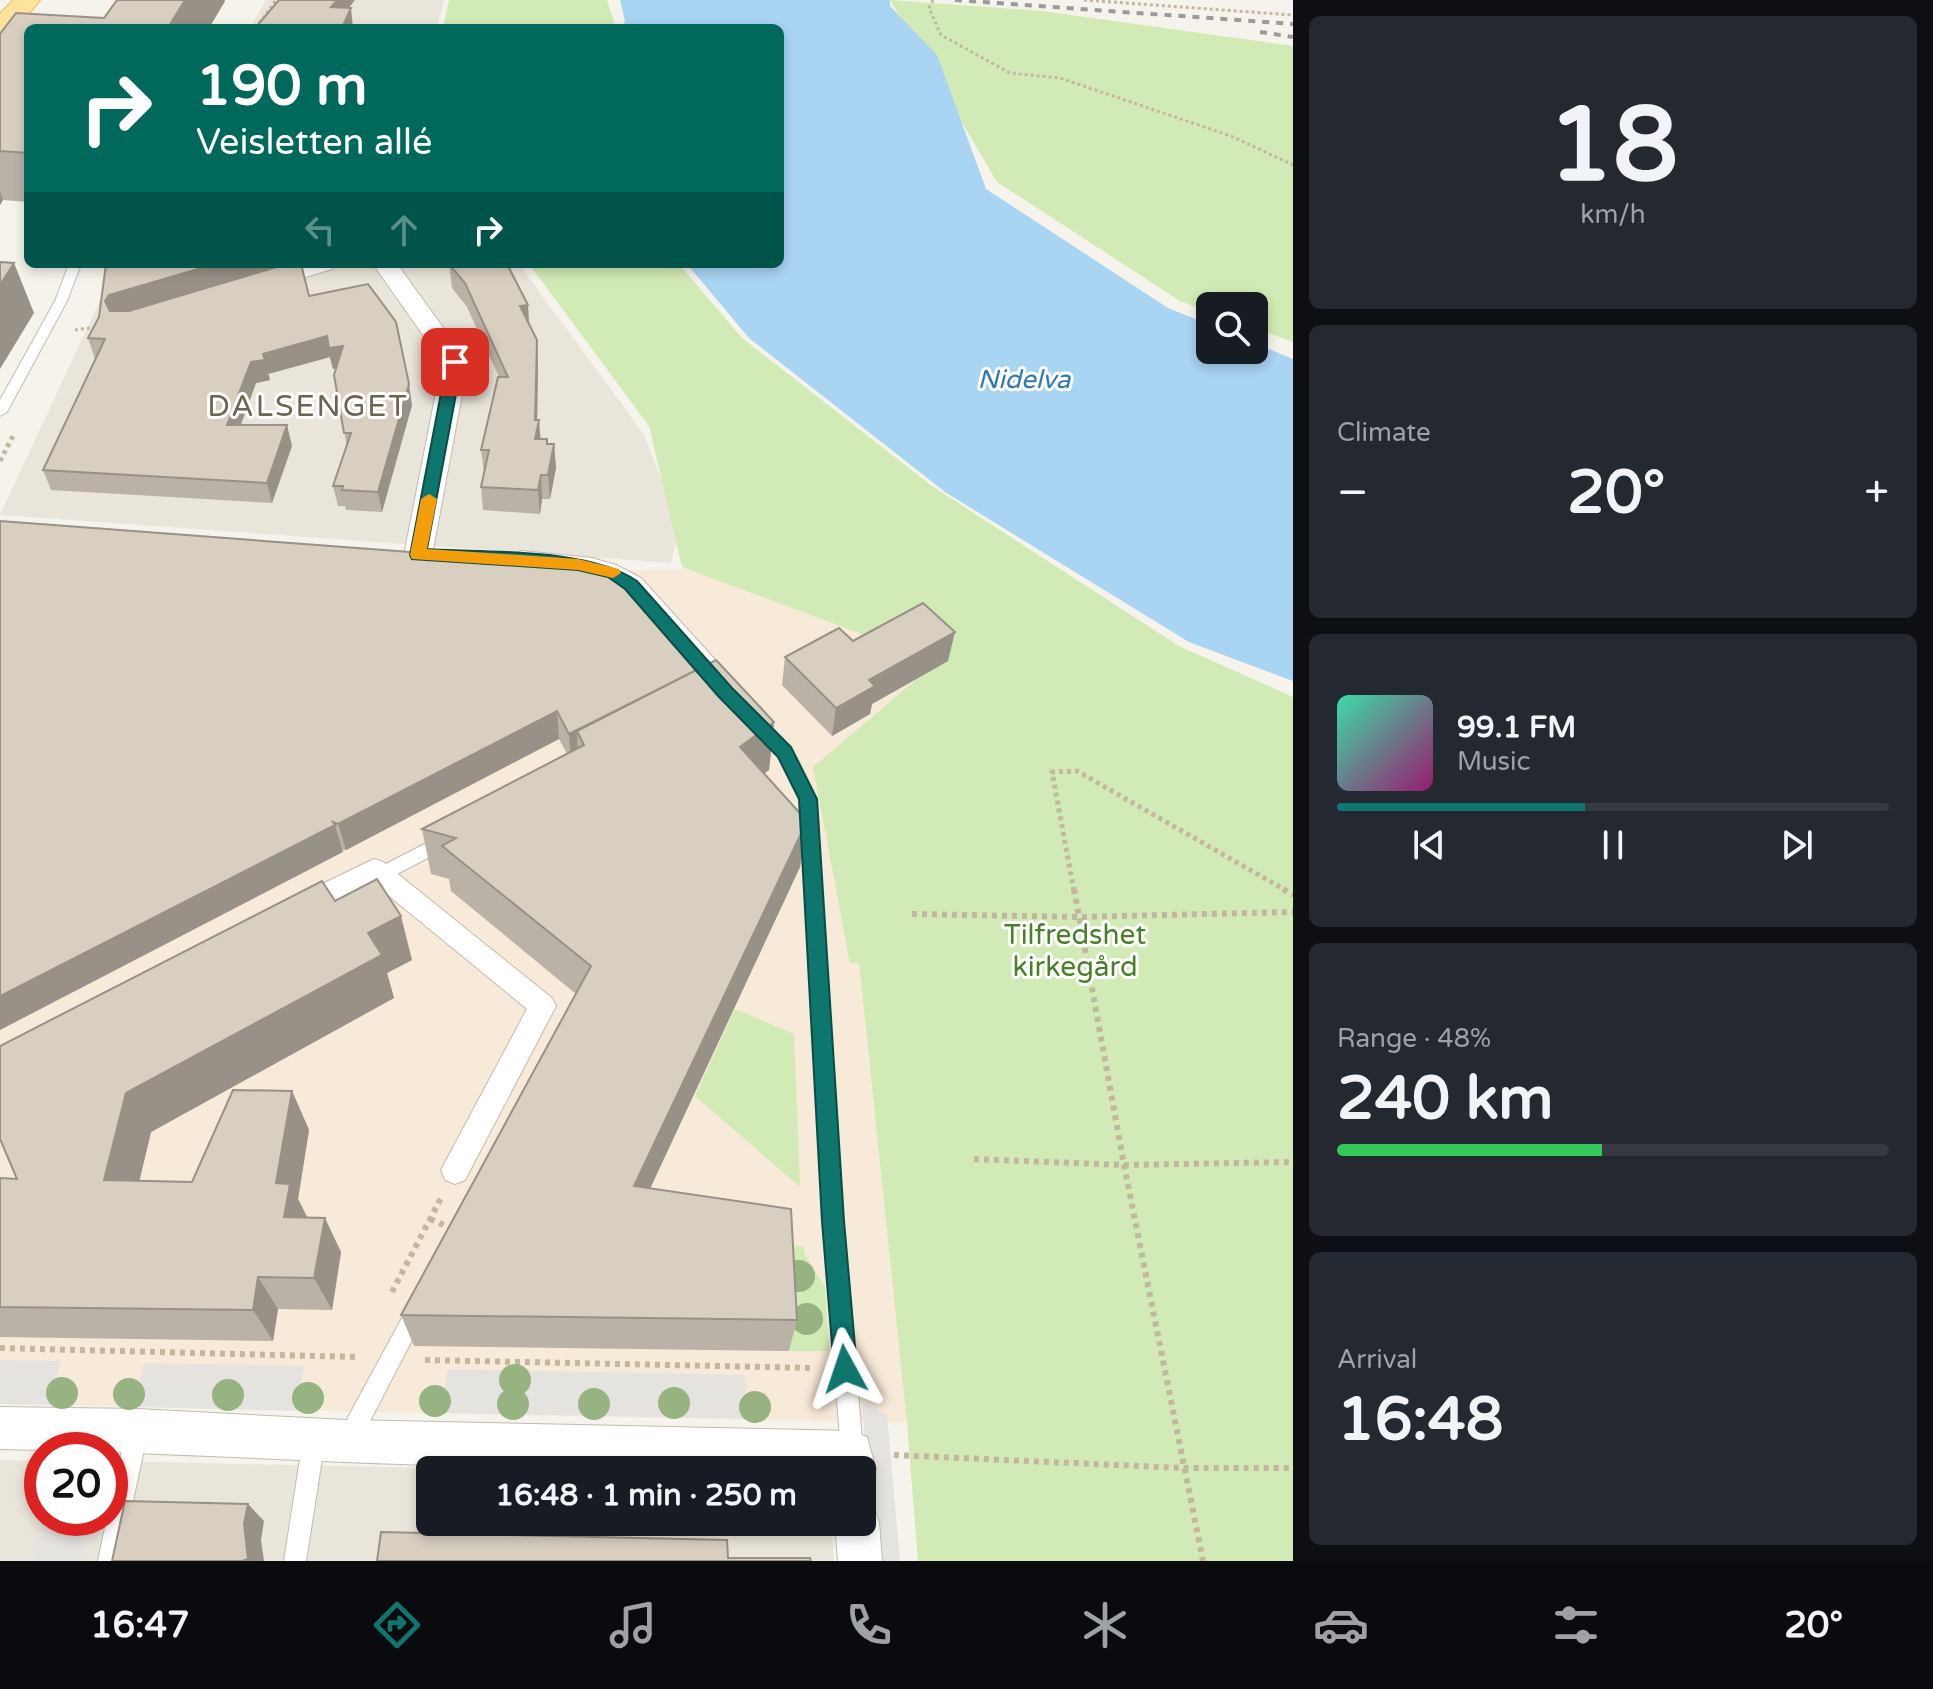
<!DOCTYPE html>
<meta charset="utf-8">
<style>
:root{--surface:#171b24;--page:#242831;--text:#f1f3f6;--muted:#9ea1a6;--line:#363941;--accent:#0f766e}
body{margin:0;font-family:"Varela Round",sans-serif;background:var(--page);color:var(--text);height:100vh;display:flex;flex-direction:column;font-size:30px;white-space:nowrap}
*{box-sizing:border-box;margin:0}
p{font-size:26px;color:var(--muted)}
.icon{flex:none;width:44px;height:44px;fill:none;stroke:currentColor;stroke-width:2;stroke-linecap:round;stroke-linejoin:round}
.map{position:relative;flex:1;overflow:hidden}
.drawer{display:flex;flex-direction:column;gap:16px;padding:16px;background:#0d0f14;width:640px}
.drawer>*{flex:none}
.hud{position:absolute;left:24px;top:24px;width:760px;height:244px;border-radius:12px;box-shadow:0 4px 12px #0003;background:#00695c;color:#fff;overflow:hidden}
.fabs{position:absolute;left:1196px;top:292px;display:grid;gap:16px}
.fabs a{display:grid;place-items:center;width:72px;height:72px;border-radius:12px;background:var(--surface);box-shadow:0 4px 12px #0003;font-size:40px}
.speed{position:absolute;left:24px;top:1432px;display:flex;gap:16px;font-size:40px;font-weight:700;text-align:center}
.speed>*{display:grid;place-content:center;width:104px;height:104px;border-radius:50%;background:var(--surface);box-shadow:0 4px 12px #0003;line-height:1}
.speed .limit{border:12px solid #d22;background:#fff;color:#111}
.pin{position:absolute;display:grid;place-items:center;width:68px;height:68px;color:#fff;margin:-34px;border-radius:16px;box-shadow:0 4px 12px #0006}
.me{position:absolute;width:88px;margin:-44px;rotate:355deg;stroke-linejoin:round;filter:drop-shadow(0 0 6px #0008)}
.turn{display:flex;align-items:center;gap:28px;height:168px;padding:0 40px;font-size:36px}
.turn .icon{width:104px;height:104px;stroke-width:2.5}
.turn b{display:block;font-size:56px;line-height:68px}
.lanes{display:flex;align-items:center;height:76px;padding:0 40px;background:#0003;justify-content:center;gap:40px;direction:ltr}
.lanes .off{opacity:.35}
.big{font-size:60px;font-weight:800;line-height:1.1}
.drawer .widget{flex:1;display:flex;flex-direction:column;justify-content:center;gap:12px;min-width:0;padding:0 28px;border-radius:12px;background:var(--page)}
.drawer .dial{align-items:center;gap:0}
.dial b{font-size:104px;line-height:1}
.song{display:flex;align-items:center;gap:24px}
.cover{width:96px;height:96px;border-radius:12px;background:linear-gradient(135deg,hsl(160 70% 55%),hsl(320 70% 35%))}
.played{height:8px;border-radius:4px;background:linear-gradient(90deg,var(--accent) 45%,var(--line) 45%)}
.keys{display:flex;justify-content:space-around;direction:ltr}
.heat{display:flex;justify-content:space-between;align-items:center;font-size:44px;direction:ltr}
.charge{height:12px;border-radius:6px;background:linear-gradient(90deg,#34c759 48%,var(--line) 0)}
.trip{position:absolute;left:416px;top:1456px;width:460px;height:80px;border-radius:12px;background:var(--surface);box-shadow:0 4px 12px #0003;font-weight:800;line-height:80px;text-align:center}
.dock{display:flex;height:128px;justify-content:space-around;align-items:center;background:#090b0e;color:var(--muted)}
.dock .icon{width:56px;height:56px}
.dock .current{color:var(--accent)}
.dock b{font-size:36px;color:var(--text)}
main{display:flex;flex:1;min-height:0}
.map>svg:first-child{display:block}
.residential{fill:#eae5da}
.commercial{fill:#f7ead8}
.green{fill:#d2eab5}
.parking{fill:#e5e3e0}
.water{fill:#a9d4f2}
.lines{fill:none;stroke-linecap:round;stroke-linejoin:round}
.service-casing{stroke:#c2bbae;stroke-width:2}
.pedestrian-casing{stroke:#c2bbae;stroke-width:2}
.minor-casing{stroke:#c2bbae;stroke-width:2}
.primary-casing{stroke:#e6c16a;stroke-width:2}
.path-far2{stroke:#c4b79f;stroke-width:3;stroke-dasharray:3 3;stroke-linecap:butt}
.path-far1{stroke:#c4b79f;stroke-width:5;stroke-dasharray:4 4;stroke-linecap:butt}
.path{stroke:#c4b79f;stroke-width:6;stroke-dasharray:5 5;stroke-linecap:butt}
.service{fill:#fff;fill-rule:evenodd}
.pedestrian{fill:#fff;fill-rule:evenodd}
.minor{fill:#fff;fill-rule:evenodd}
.primary{fill:#ffe39c;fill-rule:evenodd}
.rail{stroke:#9a9a9a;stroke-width:4;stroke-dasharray:7 7;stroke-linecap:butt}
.tree{fill:#97b381}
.wall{fill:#bab2a6}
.shaded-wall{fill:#979187}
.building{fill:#d8cfc1;stroke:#979187;stroke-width:2}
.route{fill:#0f766e;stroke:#0a4d48;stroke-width:2}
.slow{fill:#f59e0b}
.labels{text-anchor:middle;stroke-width:6;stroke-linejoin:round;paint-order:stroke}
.far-water-label{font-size:26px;font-style:italic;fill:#2e7ab2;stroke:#fff}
.park-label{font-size:28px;fill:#4a7f2a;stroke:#fff}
.neighbourhood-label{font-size:30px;letter-spacing:2px;fill:#6e6250;stroke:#fff}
</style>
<main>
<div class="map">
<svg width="1293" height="1561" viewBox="0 0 1293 1561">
<rect width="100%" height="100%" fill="#f6f3ec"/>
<g class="residential">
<path d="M266 0H444L437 28H250Z"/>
<path d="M117 264H519L643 433 680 527 671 563 0 515Z"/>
<path d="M0 1460 42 1461V1518H110V1461L521 1470H430V1522H831L834 1561H0Z"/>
</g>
<path class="commercial" d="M0 540 517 572 788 567 991 687 837 760 907 1423 0 1404Z"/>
<g class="green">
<path d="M449 0H607L614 21 612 28H443Z"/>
<path d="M890 0 1042 11 1293 46V342L1254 328V306H1210V312L1180 301 997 182Z"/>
<path d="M529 264H679L742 338 932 486 1179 646 1293 697V1561H918L907 1423 859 963H850L813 767 937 662 682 567 649 426Z"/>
<path d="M735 1009 794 1034 800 1187 695 1096Z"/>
<path d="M784 1244 804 1247V1253L825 1287 829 1351H789Z"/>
</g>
<g class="parking">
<path d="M0 1360 61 1361 50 1405 0 1404Z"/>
<path d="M144 1363 304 1366 297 1411 134 1407Z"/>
<path d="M447 1369 745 1375 746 1419 443 1413Z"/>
<path d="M862 1402 887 1415 900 1561H874Z"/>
<path d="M43 1518H91L81 1561H32Z"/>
</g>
<path class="water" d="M620 0H890V6L937 55 986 189 1168 308 1210 325V350H1254V343L1293 359V681L1189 642 945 492 749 338 687 264H780V28H622L625 21Z"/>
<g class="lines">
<defs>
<g id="service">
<path d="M69 264H81L67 301 7 412 0 416V400L55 301Z"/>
<path d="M757 718 762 720 790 748 816 799 843 1221 863 1451 860 1459 852 1462 844 1459 841 1451 823 1221 800 799 778 756 749 724Z"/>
<path d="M444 834 450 836 452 841 450 846 388 879 382 881 376 879 374 874 376 869Z"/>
<path d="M416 1302 423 1305 426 1312 423 1319 356 1448 348 1451 340 1448 337 1440 340 1432 409 1305Z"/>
<path d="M137 1420 145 1423 148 1431 120 1561H98L107 1518H110V1506L126 1431 129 1423Z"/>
<path d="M314 1429 322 1432 325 1440 306 1561H284L303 1440 306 1432Z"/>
</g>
<path id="pedestrian" d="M374 859 383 862 552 998 556 1006 465 1180 455 1184 445 1180 441 1170 527 1009 372 882 309 915 300 918 291 915 287 907 291 899Z"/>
<g id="minor">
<path d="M299 264H336L332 269 262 290 254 288 250 283 254 278Z"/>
<path d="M373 264H397L468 362 432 555 428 562 418 565 408 562 404 555 442 362Z"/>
<path d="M522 551 592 558 616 565 641 578 737 684 741 692 737 700 726 704 715 700 621 592 591 578 512 568 508 561 512 554Z"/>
<path d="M0 1407 137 1409 347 1420 852 1431 867 1437 876 1470 869 1485 862 1488V1470C690 1470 517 1469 345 1462 229 1457 115 1451 0 1449Z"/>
<path d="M862 1502 873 1506 879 1522 882 1561H838L835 1522H862Z"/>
</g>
<path id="primary" d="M13 0H40L10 37 0 39V14Z"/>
</defs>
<use href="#service" class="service-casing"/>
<use href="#pedestrian" class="pedestrian-casing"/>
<use href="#minor" class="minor-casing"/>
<use href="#primary" class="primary-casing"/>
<g class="path-far2">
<path d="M933 0 929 8 941 35 1010 73 1060 78 1231 136 1293 165"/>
<path d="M1084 0 1293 15"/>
<path d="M256 28 276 0"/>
<path d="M75 330 97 327"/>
</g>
<g class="path-far1">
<path d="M0 461 14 434"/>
<path d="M1074 891 1052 772 1077 771 1287 891"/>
</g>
<g class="path">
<path d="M1074 889 1124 1165 1203 1561"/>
<path d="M1283 889 1293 895"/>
<path d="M912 914 1078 917 1293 912"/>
<path d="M974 1159 1124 1165 1293 1162"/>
<path d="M430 1219 448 1227"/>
<path d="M392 1292 441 1198"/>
<path d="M0 1348 359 1357"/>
<path d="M425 1360 815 1368"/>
<path d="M894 1455 1183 1468H1293"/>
</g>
<use href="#service" class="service"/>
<use href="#pedestrian" class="pedestrian"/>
<use href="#minor" class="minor"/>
<use href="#primary" class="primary"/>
<g class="rail">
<path d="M955 0 1293 24"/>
<path d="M1260 32 1293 37"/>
</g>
</g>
<g class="tree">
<circle cx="799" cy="1276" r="16"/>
<circle cx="807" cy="1319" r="16"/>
<circle cx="515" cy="1380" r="16"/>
<circle cx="62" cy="1393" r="16"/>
<circle cx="129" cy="1394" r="16"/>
<circle cx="228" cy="1395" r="16"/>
<circle cx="308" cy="1398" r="16"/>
<circle cx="435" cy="1401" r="16"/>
<circle cx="674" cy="1403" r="16"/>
<circle cx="513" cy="1404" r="16"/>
<circle cx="594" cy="1404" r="16"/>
<circle cx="755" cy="1407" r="16"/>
</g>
<g class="wall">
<path d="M117 0H224L225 1 209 28H28V202L3 200 0 205V34L16 13 104 18Z"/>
<path d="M449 264 528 305 529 325 537 340 538 364 537 420 540 439H547L548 444H554L556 468 550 499H542L540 514 483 510 481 487 484 473 481 450 499 377 467 307 452 288Z"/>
<path d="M309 296 412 405 382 512 346 510 345 506H338L333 486 347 447 334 375 336 368 333 369 330 357 268 374 270 380 256 383 241 425 292 446 272 503 51 490 43 470 95 359 88 338Z"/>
<path d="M0 521 703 667 774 722 769 770 764 773 807 821 800 867 650 1188 797 1320 789 1351 414 1346 401 1315 576 994 451 891 449 879 431 874 422 829 567 754 559 739 346 850H342L343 852Z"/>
<path d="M853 641 948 661 872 704 870 714 832 736 782 685 785 657Z"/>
<path d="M335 901 412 960 387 973 394 998 151 1132 139 1181 192 1182 292 1091 309 1130 298 1199 307 1217 341 1252 332 1310 278 1309 273 1341 0 1337V1178L17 1179Z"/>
</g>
<g class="shaded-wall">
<path d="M185 0H224L225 1 209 28H168Z"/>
<path d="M337 0H355L334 27 331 7Z"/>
<path d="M351 8 353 28H342Z"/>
<path d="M0 191 3 200 0 205Z"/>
<path d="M14 263 34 313 0 369V285Z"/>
<path d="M215 264H288L111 321 105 301 109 295Z"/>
<path d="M528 305 529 329 520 306Z"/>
<path d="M327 336 343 346 347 366 333 369 330 357 268 374 263 354Z"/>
<path d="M537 340 538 364 537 431 539 420 541 444 537 463 535 420Z"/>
<path d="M265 360 270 380 256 383 233 445 227 425 251 362Z"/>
<path d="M409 384 412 405 382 512 378 492Z"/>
<path d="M287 425 292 446 272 503 267 483Z"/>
<path d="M554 444 556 468 550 499 548 475Z"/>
<path d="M541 475 542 499 540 514 538 490Z"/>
<path d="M955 632 948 661 872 704 870 714 832 736 836 708 869 680Z"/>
<path d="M703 667 577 731 578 758 571 761 569 734Z"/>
<path d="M557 711 559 739 346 850 338 824Z"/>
<path d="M774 722 769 770 737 794 740 747Z"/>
<path d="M807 821 800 867 635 1221 634 1186Z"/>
<path d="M335 825 343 852 0 1030V996Z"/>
<path d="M401 916 412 960 387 973 394 998 151 1132 131 1216 104 1180 126 1093 368 933Z"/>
<path d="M292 1091 309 1130 298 1199 308 1219 284 1217 276 1183Z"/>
<path d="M325 1218 341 1252 332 1310 314 1278Z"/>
<path d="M258 1277 278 1309 273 1341 253 1310Z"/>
<path d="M248 1504 264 1521 261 1540 264 1561H242L244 1524Z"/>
</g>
<g class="building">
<path d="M117 0H185L168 28H28V153L0 151V34L16 13 104 18Z"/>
<path d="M279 0H337L331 7 351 8 342 28H255Z"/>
<path d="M0 262 14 263 0 285Z"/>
<path d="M106 264H215L109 295 105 301 110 311H129L287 264H301L309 296 368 284 396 322 409 384 378 492 342 490 343 486H333L351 433H344L334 375 343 346 329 348 327 336 263 354 265 360 251 362 227 425H287L267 483 43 470 105 339 88 338 99 317Z"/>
<path d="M449 264H507L528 305 520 306 537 340 535 420H539L535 439H547V444H554L548 475H541L538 490 481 487 489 450H481L498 377H508L465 283Z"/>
<path d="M0 521 609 567 703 667 569 734 557 711 338 824 333 822 335 825 0 996Z"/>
<path d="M923 603 955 632 869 680 875 686 836 708 785 657 839 628 853 641Z"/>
<path d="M716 660 774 722 740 747 807 821 634 1186 791 1209 797 1320 401 1315 591 966 442 846 456 838 422 829 584 745 577 731Z"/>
<path d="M377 879 401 916 368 933 382 955 126 1093 104 1180 192 1182 233 1090 292 1091 276 1183 290 1184 284 1217 325 1218 314 1278 258 1277 253 1310 0 1307V1178L17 1179 0 1139V1046L322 881 335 901Z"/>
<path d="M125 1501 248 1504 244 1524 248 1559 242 1561H112Z"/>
<path d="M381 1532 727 1540 728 1558H810L811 1561H377Z"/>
</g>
<path class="route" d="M455 358 462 362 427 549C487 553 587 547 637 581L732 688 791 747 817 799 844 1221 857 1369 854 1377 845 1380 837 1377 834 1369 822 1221 799 799 778 757 719 697 625 589 608 577 578 570 412 559 410 555 447 362Z"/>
<path class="slow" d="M429 494 437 499 427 549 578 559 619 569 621 573 613 578 578 570 412 559 410 555 421 499Z"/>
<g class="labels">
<g class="far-water-label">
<text x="1024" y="388">Nidelva</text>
</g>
<g class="park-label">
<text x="1075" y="944">Tilfredshet<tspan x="1075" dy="32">kirkegård</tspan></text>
</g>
<g class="neighbourhood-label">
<text x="308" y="416">DALSENGET</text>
</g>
</g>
</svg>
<div class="fabs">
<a><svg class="icon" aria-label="search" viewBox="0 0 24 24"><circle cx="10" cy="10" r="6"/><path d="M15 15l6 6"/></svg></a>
</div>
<div class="speed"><div class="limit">20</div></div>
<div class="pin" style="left:455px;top:362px;background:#d93025"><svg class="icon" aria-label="arrive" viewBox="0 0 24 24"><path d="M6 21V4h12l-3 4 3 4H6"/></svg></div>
<svg class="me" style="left:845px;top:1369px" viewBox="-20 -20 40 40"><path d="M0-17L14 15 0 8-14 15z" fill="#0f766e" stroke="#fff" stroke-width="4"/></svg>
<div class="trip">16:48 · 1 min · 250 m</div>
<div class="hud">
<div class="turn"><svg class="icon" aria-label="right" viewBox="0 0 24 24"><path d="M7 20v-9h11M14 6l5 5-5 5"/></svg><div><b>190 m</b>Veisletten allé</div></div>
<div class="lanes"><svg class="icon off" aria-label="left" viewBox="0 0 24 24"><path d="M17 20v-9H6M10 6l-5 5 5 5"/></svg><svg class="icon off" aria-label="ahead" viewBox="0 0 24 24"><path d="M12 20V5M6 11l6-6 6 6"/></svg><svg class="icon" aria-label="right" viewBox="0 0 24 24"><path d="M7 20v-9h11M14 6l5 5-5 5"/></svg></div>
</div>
</div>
<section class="drawer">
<div class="widget dial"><b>18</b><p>km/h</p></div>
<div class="widget"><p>Climate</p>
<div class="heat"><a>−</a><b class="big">20°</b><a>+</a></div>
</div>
<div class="widget">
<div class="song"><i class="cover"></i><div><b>99.1 FM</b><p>Music</p></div></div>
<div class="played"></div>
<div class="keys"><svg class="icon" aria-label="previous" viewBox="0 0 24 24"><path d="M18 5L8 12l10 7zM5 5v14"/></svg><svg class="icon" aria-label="pause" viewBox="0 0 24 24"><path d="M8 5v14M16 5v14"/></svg><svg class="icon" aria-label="next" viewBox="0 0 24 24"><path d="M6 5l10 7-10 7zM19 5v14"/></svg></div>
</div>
<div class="widget"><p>Range · 48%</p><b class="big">240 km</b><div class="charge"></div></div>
<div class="widget"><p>Arrival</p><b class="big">16:48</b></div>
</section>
</main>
<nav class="dock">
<b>16:47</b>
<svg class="icon current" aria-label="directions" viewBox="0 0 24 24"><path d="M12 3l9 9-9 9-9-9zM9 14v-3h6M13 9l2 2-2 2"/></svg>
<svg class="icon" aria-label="music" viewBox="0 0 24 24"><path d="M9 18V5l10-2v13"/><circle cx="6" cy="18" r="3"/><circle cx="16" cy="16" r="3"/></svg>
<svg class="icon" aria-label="phone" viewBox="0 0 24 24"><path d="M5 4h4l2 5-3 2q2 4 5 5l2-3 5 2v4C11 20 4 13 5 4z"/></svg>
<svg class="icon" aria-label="climate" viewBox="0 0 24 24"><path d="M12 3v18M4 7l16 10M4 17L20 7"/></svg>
<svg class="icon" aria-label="car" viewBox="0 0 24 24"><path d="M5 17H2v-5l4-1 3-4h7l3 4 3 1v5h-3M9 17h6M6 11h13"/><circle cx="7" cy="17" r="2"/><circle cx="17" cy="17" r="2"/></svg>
<svg class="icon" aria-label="filters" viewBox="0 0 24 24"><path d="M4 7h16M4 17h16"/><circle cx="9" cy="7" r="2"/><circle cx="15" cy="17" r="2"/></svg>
<b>20°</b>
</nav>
